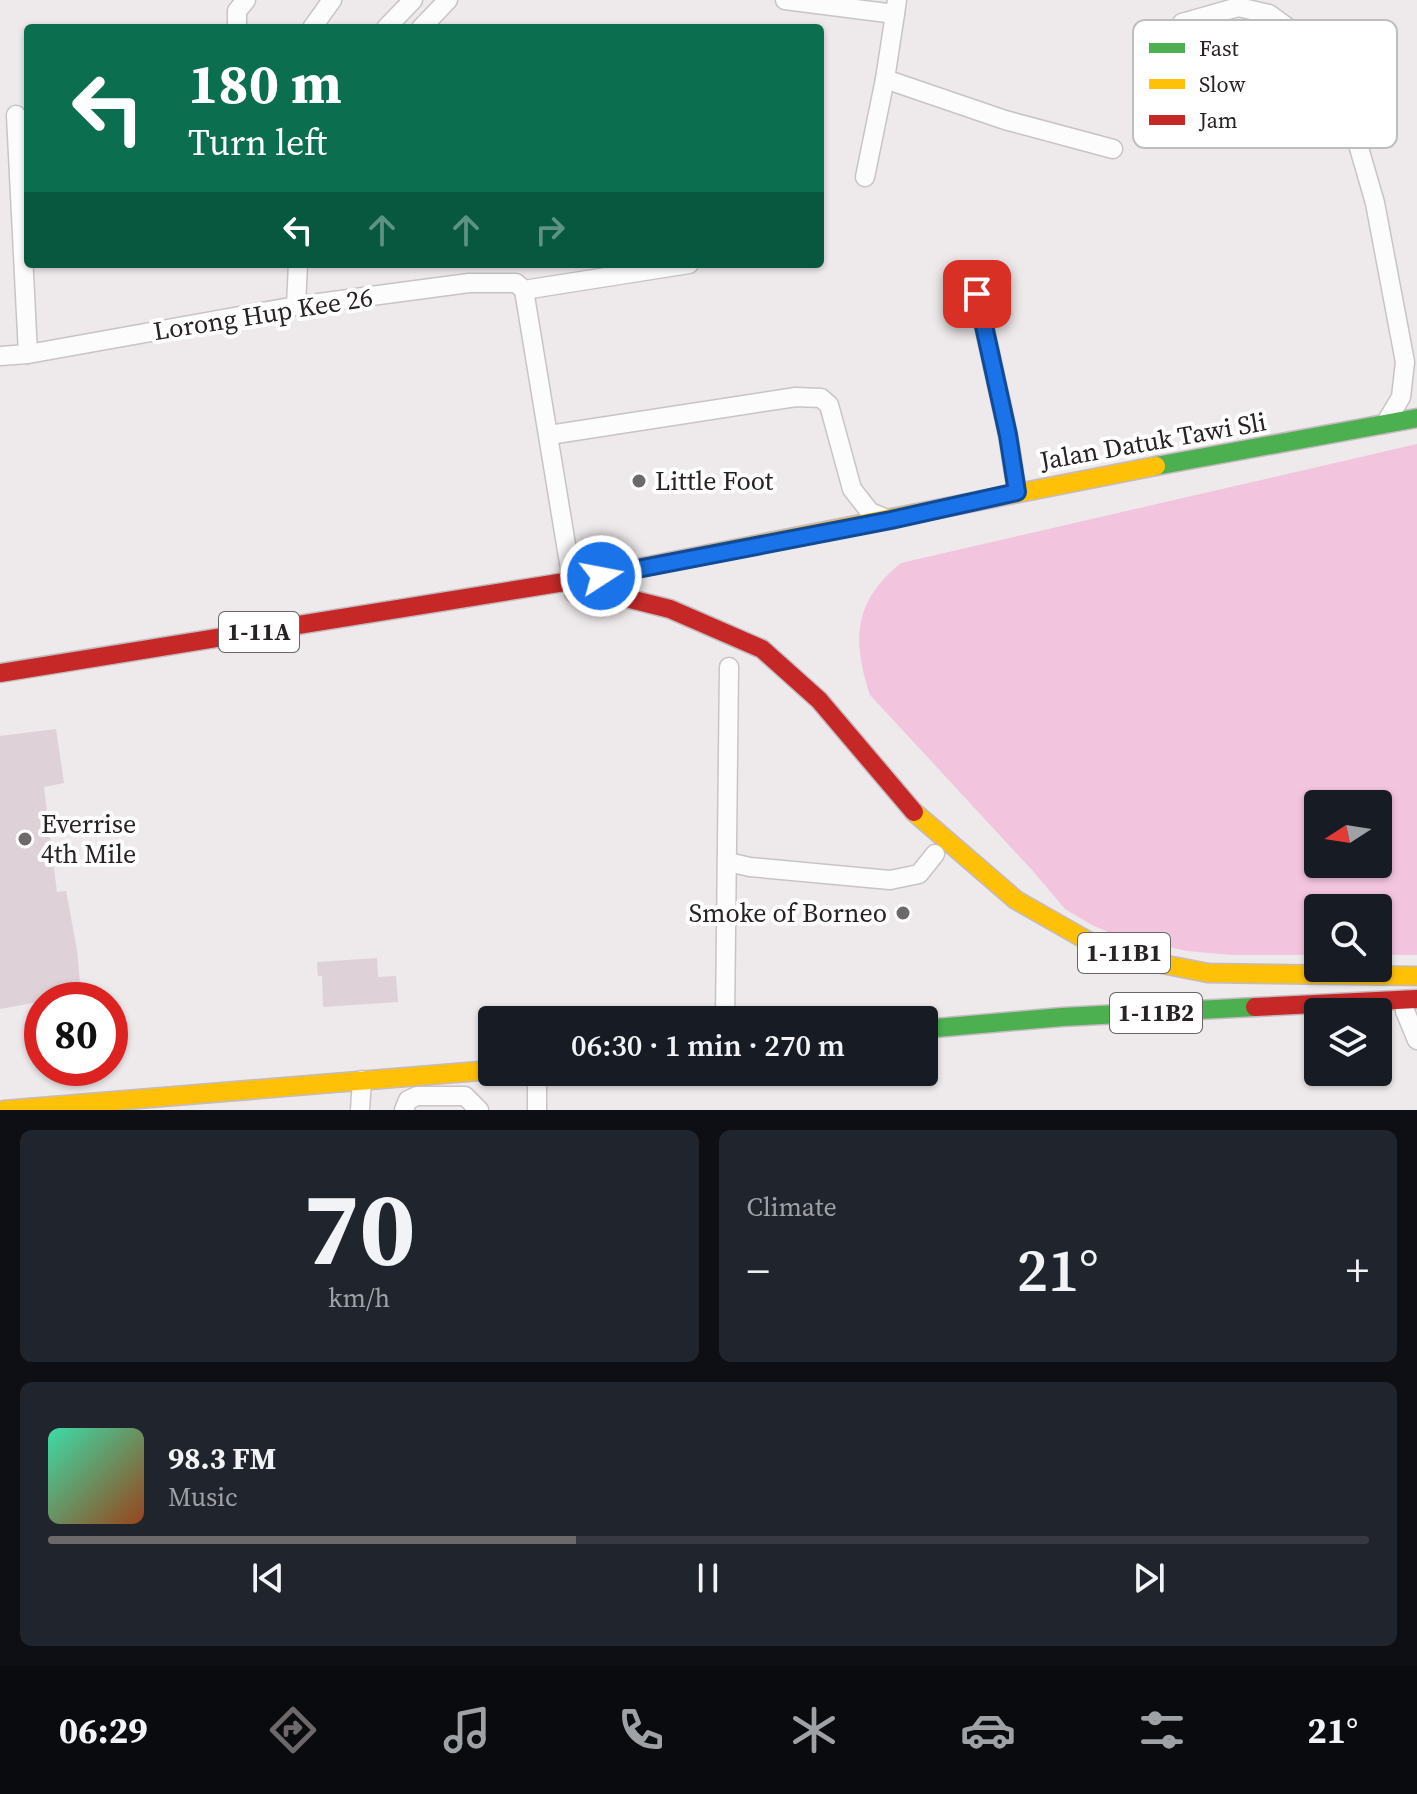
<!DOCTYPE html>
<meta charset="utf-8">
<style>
:root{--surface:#171b24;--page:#20242c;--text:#f1f3f6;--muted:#9ea1a6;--line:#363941;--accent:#6d686a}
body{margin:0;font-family:"Source Serif 4",serif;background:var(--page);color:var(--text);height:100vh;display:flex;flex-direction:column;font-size:30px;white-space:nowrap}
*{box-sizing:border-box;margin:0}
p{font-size:26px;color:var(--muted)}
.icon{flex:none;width:44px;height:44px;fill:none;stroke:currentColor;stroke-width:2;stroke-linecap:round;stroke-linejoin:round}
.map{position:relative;height:1110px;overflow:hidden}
.side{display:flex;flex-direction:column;gap:20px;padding:20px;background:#0d0f14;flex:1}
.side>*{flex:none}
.hud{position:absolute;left:24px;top:24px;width:800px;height:244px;border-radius:8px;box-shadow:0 2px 6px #0004;background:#0b6e4f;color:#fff;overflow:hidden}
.needle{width:52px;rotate:258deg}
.buttons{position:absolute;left:1304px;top:790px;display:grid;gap:16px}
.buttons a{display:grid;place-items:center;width:88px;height:88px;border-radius:8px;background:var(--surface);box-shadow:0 2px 6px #0004;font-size:40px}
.speed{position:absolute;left:24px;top:982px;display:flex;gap:16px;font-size:40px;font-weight:700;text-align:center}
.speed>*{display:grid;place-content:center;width:104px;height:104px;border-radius:50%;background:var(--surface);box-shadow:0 2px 6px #0004;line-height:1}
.speed .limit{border:12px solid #d22;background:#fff;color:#111}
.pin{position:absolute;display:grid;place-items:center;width:68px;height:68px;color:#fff;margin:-34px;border-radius:16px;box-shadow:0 4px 12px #0006}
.me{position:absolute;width:88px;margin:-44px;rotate:79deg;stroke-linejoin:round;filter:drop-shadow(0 0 6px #0008)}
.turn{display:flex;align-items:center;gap:28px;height:168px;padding:0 32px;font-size:36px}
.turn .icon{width:104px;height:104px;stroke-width:2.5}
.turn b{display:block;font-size:56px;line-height:68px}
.lanes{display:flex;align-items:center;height:76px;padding:0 32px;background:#0003;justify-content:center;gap:40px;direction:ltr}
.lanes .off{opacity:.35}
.big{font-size:60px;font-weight:600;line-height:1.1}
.side .tile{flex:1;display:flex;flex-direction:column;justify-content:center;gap:12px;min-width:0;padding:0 28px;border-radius:12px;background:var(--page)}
.side .dial{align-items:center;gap:0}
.dial b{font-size:104px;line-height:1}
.song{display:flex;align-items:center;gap:24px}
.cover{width:96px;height:96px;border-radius:12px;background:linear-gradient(135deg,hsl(160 70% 55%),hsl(20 70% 35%))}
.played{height:8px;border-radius:4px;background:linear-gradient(90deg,var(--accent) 40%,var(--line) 40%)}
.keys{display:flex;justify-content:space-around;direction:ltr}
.heat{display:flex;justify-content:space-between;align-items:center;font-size:44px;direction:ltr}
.side .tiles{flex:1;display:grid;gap:20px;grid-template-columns:1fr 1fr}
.tile:last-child{grid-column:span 2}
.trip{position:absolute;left:478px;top:1006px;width:460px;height:80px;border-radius:8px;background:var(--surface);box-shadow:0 2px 6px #0004;font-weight:600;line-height:80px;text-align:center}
.menu{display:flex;height:128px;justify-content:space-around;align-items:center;background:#090b0e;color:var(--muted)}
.menu .icon{width:56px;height:56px}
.menu .selected{color:var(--accent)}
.menu b{font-size:36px;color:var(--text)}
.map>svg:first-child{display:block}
.green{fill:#f3c4de;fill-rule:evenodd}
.building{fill:#ded1d8}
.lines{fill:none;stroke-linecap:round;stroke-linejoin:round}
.street-casing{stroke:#c8c4c6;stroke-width:21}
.fast-casing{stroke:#c4babf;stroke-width:21}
.slow-casing{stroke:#c4babf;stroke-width:21}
.jam-casing{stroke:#c4babf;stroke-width:21}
.street{stroke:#fcfcfc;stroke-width:18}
.fast{stroke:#4caf50;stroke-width:18}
.slow{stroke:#ffc107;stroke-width:18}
.jam{stroke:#c62828;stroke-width:18}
.route-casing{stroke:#114b97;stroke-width:20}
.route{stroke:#1a73e8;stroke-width:14}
.poi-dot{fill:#6d686a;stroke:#fff;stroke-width:3}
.labels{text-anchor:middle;stroke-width:8;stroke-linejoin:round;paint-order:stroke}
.shield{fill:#fff;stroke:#686566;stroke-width:2}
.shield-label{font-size:24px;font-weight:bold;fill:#272325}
.street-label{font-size:26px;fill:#272325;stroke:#fff}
.poi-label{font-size:26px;fill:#272325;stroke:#fff;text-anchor:start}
.key{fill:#fff;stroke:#bebdbe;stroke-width:2}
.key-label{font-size:22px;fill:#272325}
</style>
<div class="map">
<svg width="1417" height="1110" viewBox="0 0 1417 1110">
<rect width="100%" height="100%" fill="#eee9eb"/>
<path class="green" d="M1417 444V955H1378V908H1318V955H1233L1187 951 1118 936 1092 925 1065 909 1032 870 870 695C852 640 853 602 901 563ZM1318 804H1378V864H1318Z"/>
<g class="building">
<path d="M56 729 64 783 44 787 57 892 66 891 77 950 81 994 0 1009V736Z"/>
<path d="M377 958 378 977 396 976 398 1002 323 1007 322 976H318L317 962Z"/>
</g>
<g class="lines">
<defs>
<g id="street">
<path d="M785 0 895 14 897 0"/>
<path d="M895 14 885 79 1005 120 1113 149"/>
<path d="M1182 23 1238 7 1269 14 1316 48 1330 69 1355 134 1375 203 1405 362 1401 397 1385 424"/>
<path d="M237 28V11L246 0"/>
<path d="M312 28 332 0"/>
<path d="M386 28 413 0"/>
<path d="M421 28 448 0"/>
<path d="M16 115 28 354"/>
<path d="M865 177 885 79"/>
<path d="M524 290 572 581"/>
<path d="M524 290 689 264"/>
<path d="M977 294 1008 435 1017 492"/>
<path d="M296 306 298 264"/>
<path d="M0 356 28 354 296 306 469 283H516L524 290"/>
<path d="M549 435 796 397 821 398 829 405 852 489 870 512 887 519"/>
<path d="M728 862 750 867 890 880 919 874 935 854"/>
<path d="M1405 1011 1417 1040"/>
<path d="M725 1020 729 667"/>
<path d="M360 1110 362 1080"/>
<path d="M404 1110 408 1100 417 1096H465L479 1110"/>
<path d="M537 1110V1072"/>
</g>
<g id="fast">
<path d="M1156 466 1417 418"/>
<path d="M924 1029 1062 1017 1255 1007"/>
</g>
<g id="slow">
<path d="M577 580 1156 466"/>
<path d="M914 812 1016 900 1088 941 1152 962 1208 973 1417 976"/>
<path d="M4 1110 492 1070"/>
</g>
<g id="jam">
<path d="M574 593 622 597 670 609 762 649 819 700 914 812"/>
<path d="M0 673 577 580"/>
<path d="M1255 1007 1417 999"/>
</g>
</defs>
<use href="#street" class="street-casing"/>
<use href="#fast" class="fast-casing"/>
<use href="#slow" class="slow-casing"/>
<use href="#jam" class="jam-casing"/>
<use href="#street" class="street"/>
<use href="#fast" class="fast"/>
<use href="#slow" class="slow"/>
<use href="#jam" class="jam"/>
</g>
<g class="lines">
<defs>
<path id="route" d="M601 576 891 520 1017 492 1008 435 977 294"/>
</defs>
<use href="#route" class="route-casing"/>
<use href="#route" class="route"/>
</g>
<g class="poi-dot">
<circle cx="639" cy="481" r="8"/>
<circle cx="25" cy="839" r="8"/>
<circle cx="903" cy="913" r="8"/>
</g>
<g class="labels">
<g class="shield">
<rect x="219" y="612" width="80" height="40" rx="6"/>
<rect x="1078" y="933" width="92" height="40" rx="6"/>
<rect x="1110" y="993" width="92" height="40" rx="6"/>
</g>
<g class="shield-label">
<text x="259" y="640">1-11A</text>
<text x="1124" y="961">1-11B1</text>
<text x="1156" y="1021">1-11B2</text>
</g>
<g class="street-label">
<text transform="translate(263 314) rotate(-9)" y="9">Lorong Hup Kee 26</text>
<text transform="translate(1153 441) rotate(-10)" y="9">Jalan Datuk Tawi Sli</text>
</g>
<g class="poi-label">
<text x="655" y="490">Little Foot</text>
<text x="41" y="833">Everrise<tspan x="41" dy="30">4th Mile</tspan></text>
<text x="887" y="922" text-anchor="end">Smoke of Borneo</text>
</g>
</g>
<rect x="1133" y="20" width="264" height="128" rx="12" class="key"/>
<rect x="1149" y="43" width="36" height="10" fill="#4caf50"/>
<rect x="1149" y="79" width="36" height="10" fill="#ffc107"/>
<rect x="1149" y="115" width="36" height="10" fill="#c62828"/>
<g class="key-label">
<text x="1199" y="56">Fast</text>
<text x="1199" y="92">Slow</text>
<text x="1199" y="128">Jam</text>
</g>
</svg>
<div class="buttons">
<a><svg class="needle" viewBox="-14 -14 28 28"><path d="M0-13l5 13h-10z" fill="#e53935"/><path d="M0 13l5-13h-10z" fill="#9ea1a6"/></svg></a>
<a><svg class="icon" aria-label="search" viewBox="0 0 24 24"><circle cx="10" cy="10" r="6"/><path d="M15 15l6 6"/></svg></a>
<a><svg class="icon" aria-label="layers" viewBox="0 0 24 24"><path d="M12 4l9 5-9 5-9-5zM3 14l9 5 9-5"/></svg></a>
</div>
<div class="speed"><div class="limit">80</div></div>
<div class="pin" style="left:977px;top:294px;background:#d93025"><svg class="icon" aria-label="arrive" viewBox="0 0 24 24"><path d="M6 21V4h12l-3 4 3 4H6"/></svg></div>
<svg class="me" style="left:601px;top:576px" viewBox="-20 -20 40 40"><circle r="17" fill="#1a73e8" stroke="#fff" stroke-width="3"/><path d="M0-11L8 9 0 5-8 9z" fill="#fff"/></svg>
<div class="trip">06:30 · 1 min · 270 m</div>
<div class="hud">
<div class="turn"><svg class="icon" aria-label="left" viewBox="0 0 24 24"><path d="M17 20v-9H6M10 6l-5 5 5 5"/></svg><div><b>180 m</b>Turn left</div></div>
<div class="lanes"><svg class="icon" aria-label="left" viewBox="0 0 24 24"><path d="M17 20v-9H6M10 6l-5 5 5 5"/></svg><svg class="icon off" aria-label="ahead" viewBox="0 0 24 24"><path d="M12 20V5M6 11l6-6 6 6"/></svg><svg class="icon off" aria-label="ahead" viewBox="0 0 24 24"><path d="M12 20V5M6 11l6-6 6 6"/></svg><svg class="icon off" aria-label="right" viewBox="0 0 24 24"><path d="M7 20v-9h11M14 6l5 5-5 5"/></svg></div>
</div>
</div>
<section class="side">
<div class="tiles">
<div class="tile dial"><b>70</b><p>km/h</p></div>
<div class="tile"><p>Climate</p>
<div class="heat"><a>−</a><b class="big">21°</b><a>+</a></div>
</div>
<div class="tile">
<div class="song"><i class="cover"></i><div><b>98.3 FM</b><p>Music</p></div></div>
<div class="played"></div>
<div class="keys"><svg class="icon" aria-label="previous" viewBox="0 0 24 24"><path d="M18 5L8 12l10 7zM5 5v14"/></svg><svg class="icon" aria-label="pause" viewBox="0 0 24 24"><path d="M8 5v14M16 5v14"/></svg><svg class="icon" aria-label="next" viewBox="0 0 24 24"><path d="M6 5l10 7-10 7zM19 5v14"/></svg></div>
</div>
</div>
</section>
<nav class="menu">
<b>06:29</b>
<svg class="icon selected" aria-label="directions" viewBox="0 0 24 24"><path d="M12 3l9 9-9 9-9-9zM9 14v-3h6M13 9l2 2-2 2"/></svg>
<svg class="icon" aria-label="music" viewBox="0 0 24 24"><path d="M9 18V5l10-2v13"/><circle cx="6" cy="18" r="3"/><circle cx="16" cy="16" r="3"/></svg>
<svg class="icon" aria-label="phone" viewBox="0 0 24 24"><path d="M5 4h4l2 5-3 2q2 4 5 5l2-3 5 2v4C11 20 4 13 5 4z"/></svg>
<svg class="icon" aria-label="climate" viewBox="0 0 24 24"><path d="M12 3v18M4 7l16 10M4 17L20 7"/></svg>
<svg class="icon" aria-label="car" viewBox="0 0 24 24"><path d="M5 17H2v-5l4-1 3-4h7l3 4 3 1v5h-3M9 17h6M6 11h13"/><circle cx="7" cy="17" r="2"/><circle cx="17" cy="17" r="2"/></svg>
<svg class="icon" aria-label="filters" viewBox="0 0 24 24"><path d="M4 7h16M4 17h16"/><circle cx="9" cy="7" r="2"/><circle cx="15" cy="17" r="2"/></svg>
<b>21°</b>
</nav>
